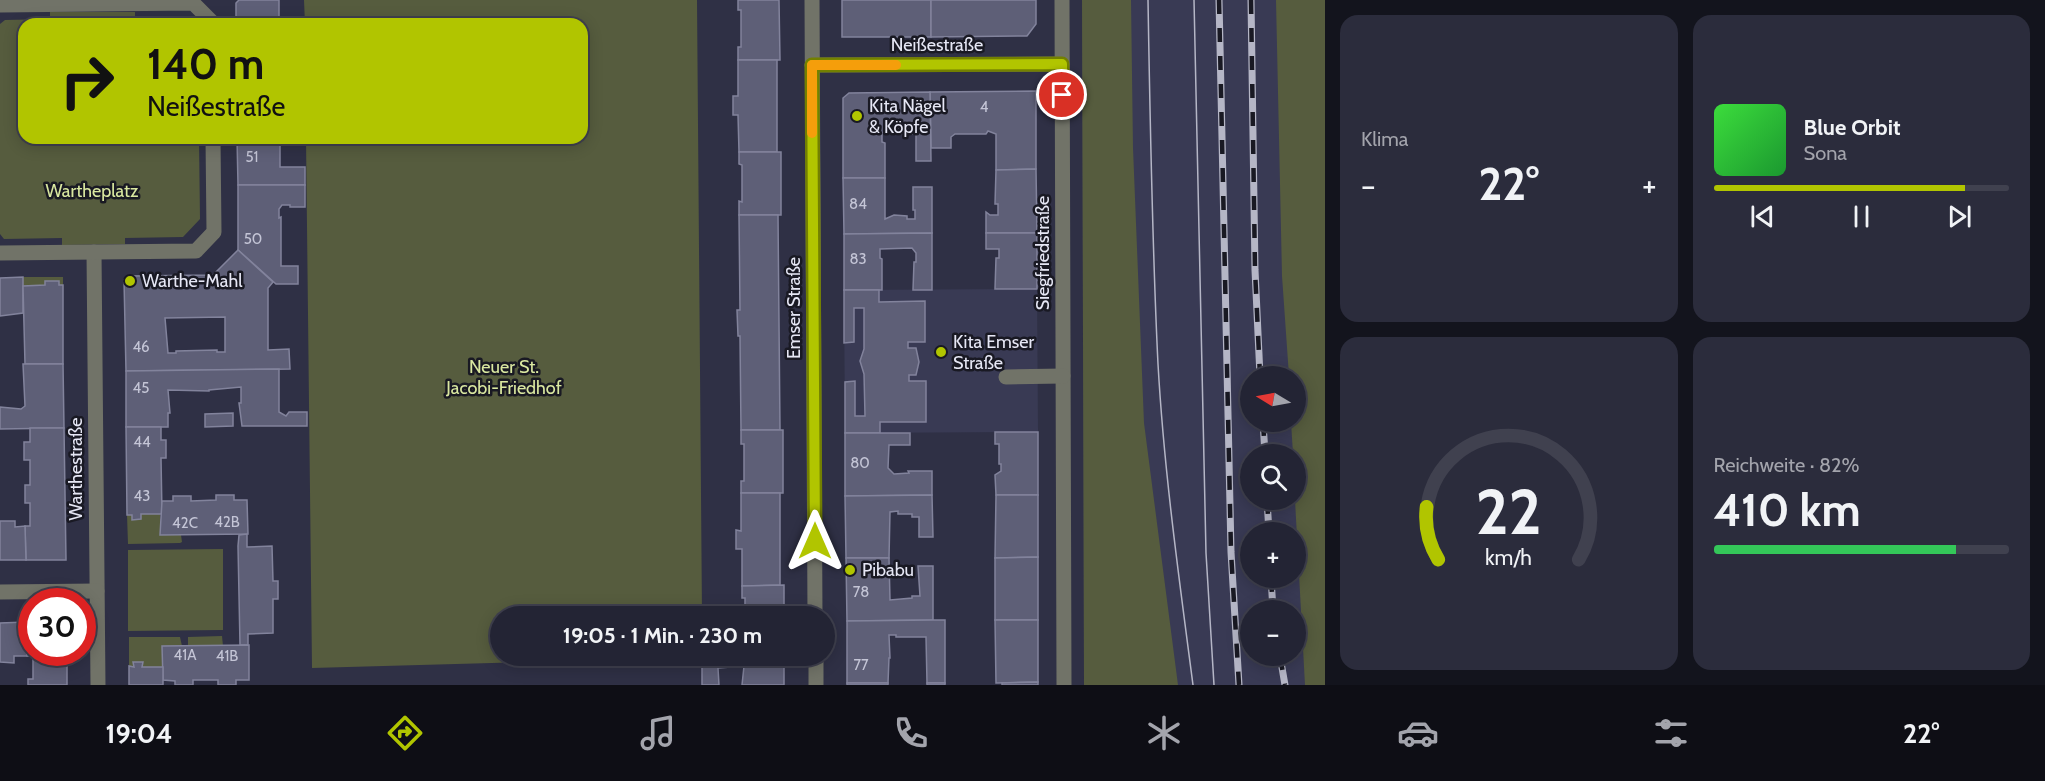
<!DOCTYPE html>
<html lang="de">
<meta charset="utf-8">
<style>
:root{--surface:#232434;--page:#2b2c3c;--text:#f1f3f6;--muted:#a3a4ac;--line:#40414f;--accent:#b1c500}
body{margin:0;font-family:Cabin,sans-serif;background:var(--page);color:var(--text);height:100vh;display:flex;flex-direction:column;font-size:22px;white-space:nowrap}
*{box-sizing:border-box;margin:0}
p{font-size:20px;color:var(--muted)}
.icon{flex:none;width:33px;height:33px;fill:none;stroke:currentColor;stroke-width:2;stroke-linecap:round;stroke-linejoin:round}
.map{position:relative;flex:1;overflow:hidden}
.panel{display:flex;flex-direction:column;gap:15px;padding:15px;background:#13141d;width:720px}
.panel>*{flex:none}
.hud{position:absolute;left:18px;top:18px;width:570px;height:126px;border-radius:18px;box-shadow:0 3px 15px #0003,0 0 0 2px var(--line);background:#b1c500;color:#111;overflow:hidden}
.needle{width:39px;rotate:280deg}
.tools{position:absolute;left:1240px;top:366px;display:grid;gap:12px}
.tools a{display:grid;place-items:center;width:66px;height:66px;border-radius:50%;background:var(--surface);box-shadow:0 3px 15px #0003,0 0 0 2px var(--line);font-size:30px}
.speed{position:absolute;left:18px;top:588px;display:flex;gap:12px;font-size:30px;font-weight:700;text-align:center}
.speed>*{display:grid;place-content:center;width:78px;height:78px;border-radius:50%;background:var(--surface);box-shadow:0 3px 15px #0003,0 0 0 2px var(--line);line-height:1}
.speed .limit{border:9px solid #d22;background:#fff;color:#111}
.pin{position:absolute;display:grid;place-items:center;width:51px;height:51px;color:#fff;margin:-26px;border:3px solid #fff;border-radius:50%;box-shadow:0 2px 6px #0007}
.me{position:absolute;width:66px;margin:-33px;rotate:0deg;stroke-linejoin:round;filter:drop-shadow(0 0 4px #0008)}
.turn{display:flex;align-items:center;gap:21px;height:126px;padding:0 30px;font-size:27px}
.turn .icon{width:78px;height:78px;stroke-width:2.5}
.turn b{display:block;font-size:42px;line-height:51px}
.big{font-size:45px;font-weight:700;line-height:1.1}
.panel .tile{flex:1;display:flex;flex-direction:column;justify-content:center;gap:9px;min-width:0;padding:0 21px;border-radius:18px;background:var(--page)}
.panel .dial{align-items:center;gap:0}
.dial svg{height:156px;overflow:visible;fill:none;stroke:var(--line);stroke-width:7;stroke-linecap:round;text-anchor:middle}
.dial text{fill:var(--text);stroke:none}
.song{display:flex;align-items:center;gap:18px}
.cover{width:72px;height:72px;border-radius:9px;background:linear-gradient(135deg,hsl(120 70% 55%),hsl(130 70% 35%))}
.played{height:6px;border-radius:3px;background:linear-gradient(90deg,var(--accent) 85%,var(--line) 85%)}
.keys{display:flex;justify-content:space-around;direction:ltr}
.heat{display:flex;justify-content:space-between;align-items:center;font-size:33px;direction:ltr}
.charge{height:9px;border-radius:4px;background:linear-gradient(90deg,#34c759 82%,var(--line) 0)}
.panel .tiles{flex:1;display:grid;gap:15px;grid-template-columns:repeat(2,1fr)}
.trip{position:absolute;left:490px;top:606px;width:345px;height:60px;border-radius:30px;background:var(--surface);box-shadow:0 3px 15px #0003,0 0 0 2px var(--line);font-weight:700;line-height:60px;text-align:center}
.dock{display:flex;height:96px;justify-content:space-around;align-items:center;background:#0e0e15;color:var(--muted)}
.dock .icon{width:42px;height:42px}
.dock .current{color:var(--accent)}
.dock b{font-size:27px;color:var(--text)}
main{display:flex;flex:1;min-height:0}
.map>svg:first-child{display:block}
.built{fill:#393a54;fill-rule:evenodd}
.green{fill:#565c3e}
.building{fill:#5e5f77;stroke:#82839c;stroke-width:1.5;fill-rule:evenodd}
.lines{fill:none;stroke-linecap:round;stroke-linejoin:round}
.minor{stroke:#717368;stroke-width:15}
.tram{stroke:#b5b6c6;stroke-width:1.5}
.rail-casing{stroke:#b5b6c6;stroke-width:7}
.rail{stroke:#191923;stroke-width:4.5;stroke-dasharray:14;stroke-linecap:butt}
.route-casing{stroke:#738000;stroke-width:15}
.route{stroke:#b1c500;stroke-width:10}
.slow{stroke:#f59e0b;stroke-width:10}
.poi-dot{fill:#b1c500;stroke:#191923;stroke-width:2}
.labels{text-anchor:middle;stroke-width:5;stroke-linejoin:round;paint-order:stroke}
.number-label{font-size:15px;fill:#c4c5d6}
.street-label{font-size:18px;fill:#e6e7f5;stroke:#191923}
.poi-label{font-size:18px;fill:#e6e7f5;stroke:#191923;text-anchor:start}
.park-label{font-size:18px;fill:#dae8a0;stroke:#191923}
</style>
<main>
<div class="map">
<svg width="1325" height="685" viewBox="0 0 1325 685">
<rect width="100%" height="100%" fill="#2f3045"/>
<g class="built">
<path d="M1082 0H1325V685H1084ZM1251 376H1296V422H1251ZM1251 454H1296V500H1251ZM1251 532H1296V578H1251ZM1251 610H1296V656H1251Z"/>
<path d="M1037 289 1038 432 845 433 844 290Z"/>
</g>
<g class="green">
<path d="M304 0H697L702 616H501V656L702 657 312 668 306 138H582V24H305Z"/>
<path d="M1082 0H1131L1133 148 1144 423 1178 685H1084Z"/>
<path d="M1276 0H1325V685H1305L1295 500 1296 454H1293L1291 422H1296V376H1289L1282 276Z"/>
<path d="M50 12H135V18H179L186 24H24V138H199L200 219 183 237 125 238V244L62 245V238L4 239 0 234V24L5 20 50 19Z"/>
<path d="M23 277H63V285H59V281H45V285L23 286Z"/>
<path d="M141 514H160L161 535H181L182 542 180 543 128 544 127 515H132V520L141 519Z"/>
<path d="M223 549V630L128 631V550Z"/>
<path d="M222 636 223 646H188V637Z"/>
<path d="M129 637H180L182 646H162V667H142V662H134V667L129 666Z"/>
</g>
<g class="building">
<path d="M239 0H279V24H236V3Z"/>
<path d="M738 0H779L780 60H738V47H741V10H738Z"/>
<rect x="842" y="0" width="89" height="37"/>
<path d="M931 0H1036V24L1027 36 931 37Z"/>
<path d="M738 60H777V152H739L738 115H733V96H738Z"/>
<path d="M1036 91V169L996 170V134L988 131 986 134H955L951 137V148H931L930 92Z"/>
<path d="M930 92 931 161H916V134H899L887 130 882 133V142L885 143V178H843V98L849 93Z"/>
<path d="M237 138H280V167H305V185H238Z"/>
<path d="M739 152H781V215H739V201L742 202V165L739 164Z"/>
<path d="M1036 169 1037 233H986V212L990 215H998V204H995L996 170Z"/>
<path d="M843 178H885V219L894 215 907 216V219H915V210H913V187H932V233L844 234Z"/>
<path d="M238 185H305V207H290V205H282L279 209V218L281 217V266H298V284H276L238 250Z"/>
<path d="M739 215H778L780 430H741L740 336H738L737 310H740Z"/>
<path d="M932 233V290H913L914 262H916V253L912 248 880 249V258L882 259V290H844V234Z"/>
<path d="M986 233H1037V289H995L996 258H999V249H986Z"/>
<path d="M238 250 273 282 268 288V350L289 349 290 369 126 371 124 280 129 276 213 275ZM225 317V352H217V350L176 351V353H168L165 318Z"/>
<path d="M23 277V313L0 316V278Z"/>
<path d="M45 281H59V285H63V364H25L23 286 45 285Z"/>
<path d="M844 290H879V302L925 301V342H908V348H916L919 362 916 375H909V381H926V422H880V433H845V382L855 381V416H865L864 374 860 361 864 349V308H854V342L844 343Z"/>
<path d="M23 364H63L64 428 0 429V407L21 409 25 406Z"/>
<path d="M279 369V412L286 416 289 412H307V426H242L239 403H241V387L209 390V391L168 390 170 413H168V427H126V371Z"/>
<path d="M233 413V426L205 427V414Z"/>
<path d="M126 427H161V440H166V458H161L162 514H141V519L132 520V515H127Z"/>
<path d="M30 428H64L66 560H26L25 526H30V503H25V485H30V460H24V442H30Z"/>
<path d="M741 430H783V493H741V481H744V444H741Z"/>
<path d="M995 432H1038V495H996L995 475 1001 471V464H999V444H995Z"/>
<path d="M845 433H910V445H889L888 468 894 474 909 473 908 471H932V495L845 496Z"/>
<path d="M741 493H780V585L742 586V549H736V530L741 531Z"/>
<path d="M216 495H234V500H247L248 534 160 535 162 501H173V496H191V501L216 500Z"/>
<path d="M932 495 933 537H919V517H912V514H898V511L890 512 889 558H846L845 496Z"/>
<path d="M996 495H1038V557L995 558Z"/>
<path d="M0 521H15V527L25 526 26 560H0Z"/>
<path d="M247 534V547L272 546 273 581H278V599H273V633L248 634V645H240L238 546 239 535Z"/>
<path d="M1038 557V620H995V558Z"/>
<path d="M846 558H889L890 600 912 598V596H920L918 566H933V620L847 621Z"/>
<path d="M784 585V616H745V598H742V586Z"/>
<path d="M933 620H945V683H927L926 637H896V635H889L890 658H889L888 683H847V621Z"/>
<path d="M995 620H1038V682L996 683Z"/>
<path d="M26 622 27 656H14V663L0 662V623Z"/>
<path d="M26 622H32V652H67V685H28V679H33V656H27Z"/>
<path d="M249 645V680H236V685H218V680H193V685H175V681L163 680 162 646Z"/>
<path d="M702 656H784V685H742L744 666 718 668 719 685H702Z"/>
<path d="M133 662H143L142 667H163V685H129V666L134 667Z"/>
<path d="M1038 682V685H1002V683Z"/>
<rect x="847" y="683" width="41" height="2"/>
<rect x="927" y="683" width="18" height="2"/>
</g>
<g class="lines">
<g class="minor">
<path d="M812 0 815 616"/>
<path d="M1062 0 1064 685"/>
<path d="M0 5 193 3 212 22V24"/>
<path d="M812 65 1062 64"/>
<path d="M94 252 98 685"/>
<path d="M0 253 196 251 214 232 213 138"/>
<path d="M1006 377 1063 376"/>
<path d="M0 592 97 591"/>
<path d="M816 656V685"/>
</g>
<g class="tram">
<path d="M1148 0C1150 121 1152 243 1158 364 1164 471 1179 578 1193 685"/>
<path d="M1194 0 1206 553 1214 685"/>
</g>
<defs>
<g id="rail">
<path d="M1219 0 1231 552 1239 685"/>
<path d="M1251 0 1255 270 1260 376"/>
<path d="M1263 422 1265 454"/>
<path d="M1267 500 1269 532"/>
<path d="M1271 578 1273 610"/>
<path d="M1280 656 1285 685"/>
</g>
</defs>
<use href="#rail" class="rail-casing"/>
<use href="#rail" class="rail"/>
</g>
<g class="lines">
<defs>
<path id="route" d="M815 541 812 65 1062 64V95"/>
</defs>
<use href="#route" class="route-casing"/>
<use href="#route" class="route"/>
<path class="slow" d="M812 133V65H896"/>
</g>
<g class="poi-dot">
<circle cx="857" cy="116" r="6"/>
<circle cx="130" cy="281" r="6"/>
<circle cx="941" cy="352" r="6"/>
<circle cx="850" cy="570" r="6"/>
</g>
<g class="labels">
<g class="number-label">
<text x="984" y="112">4</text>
<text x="252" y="162">51</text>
<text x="858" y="209">84</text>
<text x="253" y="244">50</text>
<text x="858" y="264">83</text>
<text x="141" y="352">46</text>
<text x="141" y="393">45</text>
<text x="142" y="447">44</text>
<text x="860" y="468">80</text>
<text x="142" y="501">43</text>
<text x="227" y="527">42B</text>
<text x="185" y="528">42C</text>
<text x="861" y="597">78</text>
<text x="185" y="660">41A</text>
<text x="227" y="661">41B</text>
<text x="861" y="670">77</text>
</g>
<g class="street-label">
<text x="937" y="51">Neißestraße</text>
<text transform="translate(1043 253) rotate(-90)" y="6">Siegfriedstraße</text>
<text transform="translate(794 308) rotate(-90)" y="6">Emser Straße</text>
<text transform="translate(76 469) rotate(-90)" y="6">Warthestraße</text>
</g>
<g class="poi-label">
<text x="869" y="112">Kita Nägel<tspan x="869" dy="21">&amp; Köpfe</tspan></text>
<text x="142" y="287">Warthe-Mahl</text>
<text x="953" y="348">Kita Emser<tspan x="953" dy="21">Straße</tspan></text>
<text x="862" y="576">Pibabu</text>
</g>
<g class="park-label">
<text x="92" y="197">Wartheplatz</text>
<text x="504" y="373">Neuer St.<tspan x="504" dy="21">Jacobi-Friedhof</tspan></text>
</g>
</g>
</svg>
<div class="tools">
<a><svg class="needle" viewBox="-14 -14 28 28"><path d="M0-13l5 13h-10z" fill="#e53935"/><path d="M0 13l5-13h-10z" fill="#a3a4ac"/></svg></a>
<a><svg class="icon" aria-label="search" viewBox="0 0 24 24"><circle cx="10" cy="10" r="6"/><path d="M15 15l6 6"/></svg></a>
<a>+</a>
<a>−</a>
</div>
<div class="speed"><div class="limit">30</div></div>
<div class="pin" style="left:1062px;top:95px;background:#d93025"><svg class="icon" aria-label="arrive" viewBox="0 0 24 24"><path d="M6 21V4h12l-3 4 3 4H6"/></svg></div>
<svg class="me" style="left:815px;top:541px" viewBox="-20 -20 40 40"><path d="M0-17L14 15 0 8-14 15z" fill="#b1c500" stroke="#fff" stroke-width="4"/></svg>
<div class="trip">19:05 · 1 Min. · 230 m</div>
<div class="hud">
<div class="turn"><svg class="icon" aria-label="right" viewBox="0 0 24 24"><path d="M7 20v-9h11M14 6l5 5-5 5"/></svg><div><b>140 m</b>Neißestraße</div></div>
</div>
</div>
<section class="panel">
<div class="tiles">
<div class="tile"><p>Klima</p>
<div class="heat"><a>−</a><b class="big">22°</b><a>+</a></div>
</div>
<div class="tile">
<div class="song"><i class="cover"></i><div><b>Blue Orbit</b><p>Sona</p></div></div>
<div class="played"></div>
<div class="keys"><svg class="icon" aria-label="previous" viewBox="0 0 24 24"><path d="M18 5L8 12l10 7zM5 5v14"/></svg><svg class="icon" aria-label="pause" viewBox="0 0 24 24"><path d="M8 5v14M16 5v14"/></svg><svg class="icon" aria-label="next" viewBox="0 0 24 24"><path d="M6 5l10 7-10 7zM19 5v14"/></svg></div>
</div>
<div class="tile dial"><svg viewBox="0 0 100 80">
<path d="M14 69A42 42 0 1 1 86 69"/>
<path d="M14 69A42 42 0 0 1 8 42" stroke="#b1c500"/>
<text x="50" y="56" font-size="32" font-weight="700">22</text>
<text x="50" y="72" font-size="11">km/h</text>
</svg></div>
<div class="tile"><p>Reichweite · 82%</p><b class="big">410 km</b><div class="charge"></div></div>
</div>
</section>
</main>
<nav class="dock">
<b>19:04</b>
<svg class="icon current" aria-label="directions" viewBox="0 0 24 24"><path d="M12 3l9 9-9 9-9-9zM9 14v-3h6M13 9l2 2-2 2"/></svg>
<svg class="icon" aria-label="music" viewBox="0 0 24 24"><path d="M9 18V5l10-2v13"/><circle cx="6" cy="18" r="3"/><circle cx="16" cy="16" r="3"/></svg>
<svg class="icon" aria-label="phone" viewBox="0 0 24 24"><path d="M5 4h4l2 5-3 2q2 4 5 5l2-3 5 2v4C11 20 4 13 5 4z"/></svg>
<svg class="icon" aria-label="climate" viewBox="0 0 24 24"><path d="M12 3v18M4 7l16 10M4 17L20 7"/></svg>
<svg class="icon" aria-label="car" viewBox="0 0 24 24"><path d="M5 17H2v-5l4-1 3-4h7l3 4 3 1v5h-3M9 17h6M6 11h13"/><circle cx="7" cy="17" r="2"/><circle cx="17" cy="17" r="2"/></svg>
<svg class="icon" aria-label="filters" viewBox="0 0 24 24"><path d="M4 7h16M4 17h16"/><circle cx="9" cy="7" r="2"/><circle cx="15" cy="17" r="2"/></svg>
<b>22°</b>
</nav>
